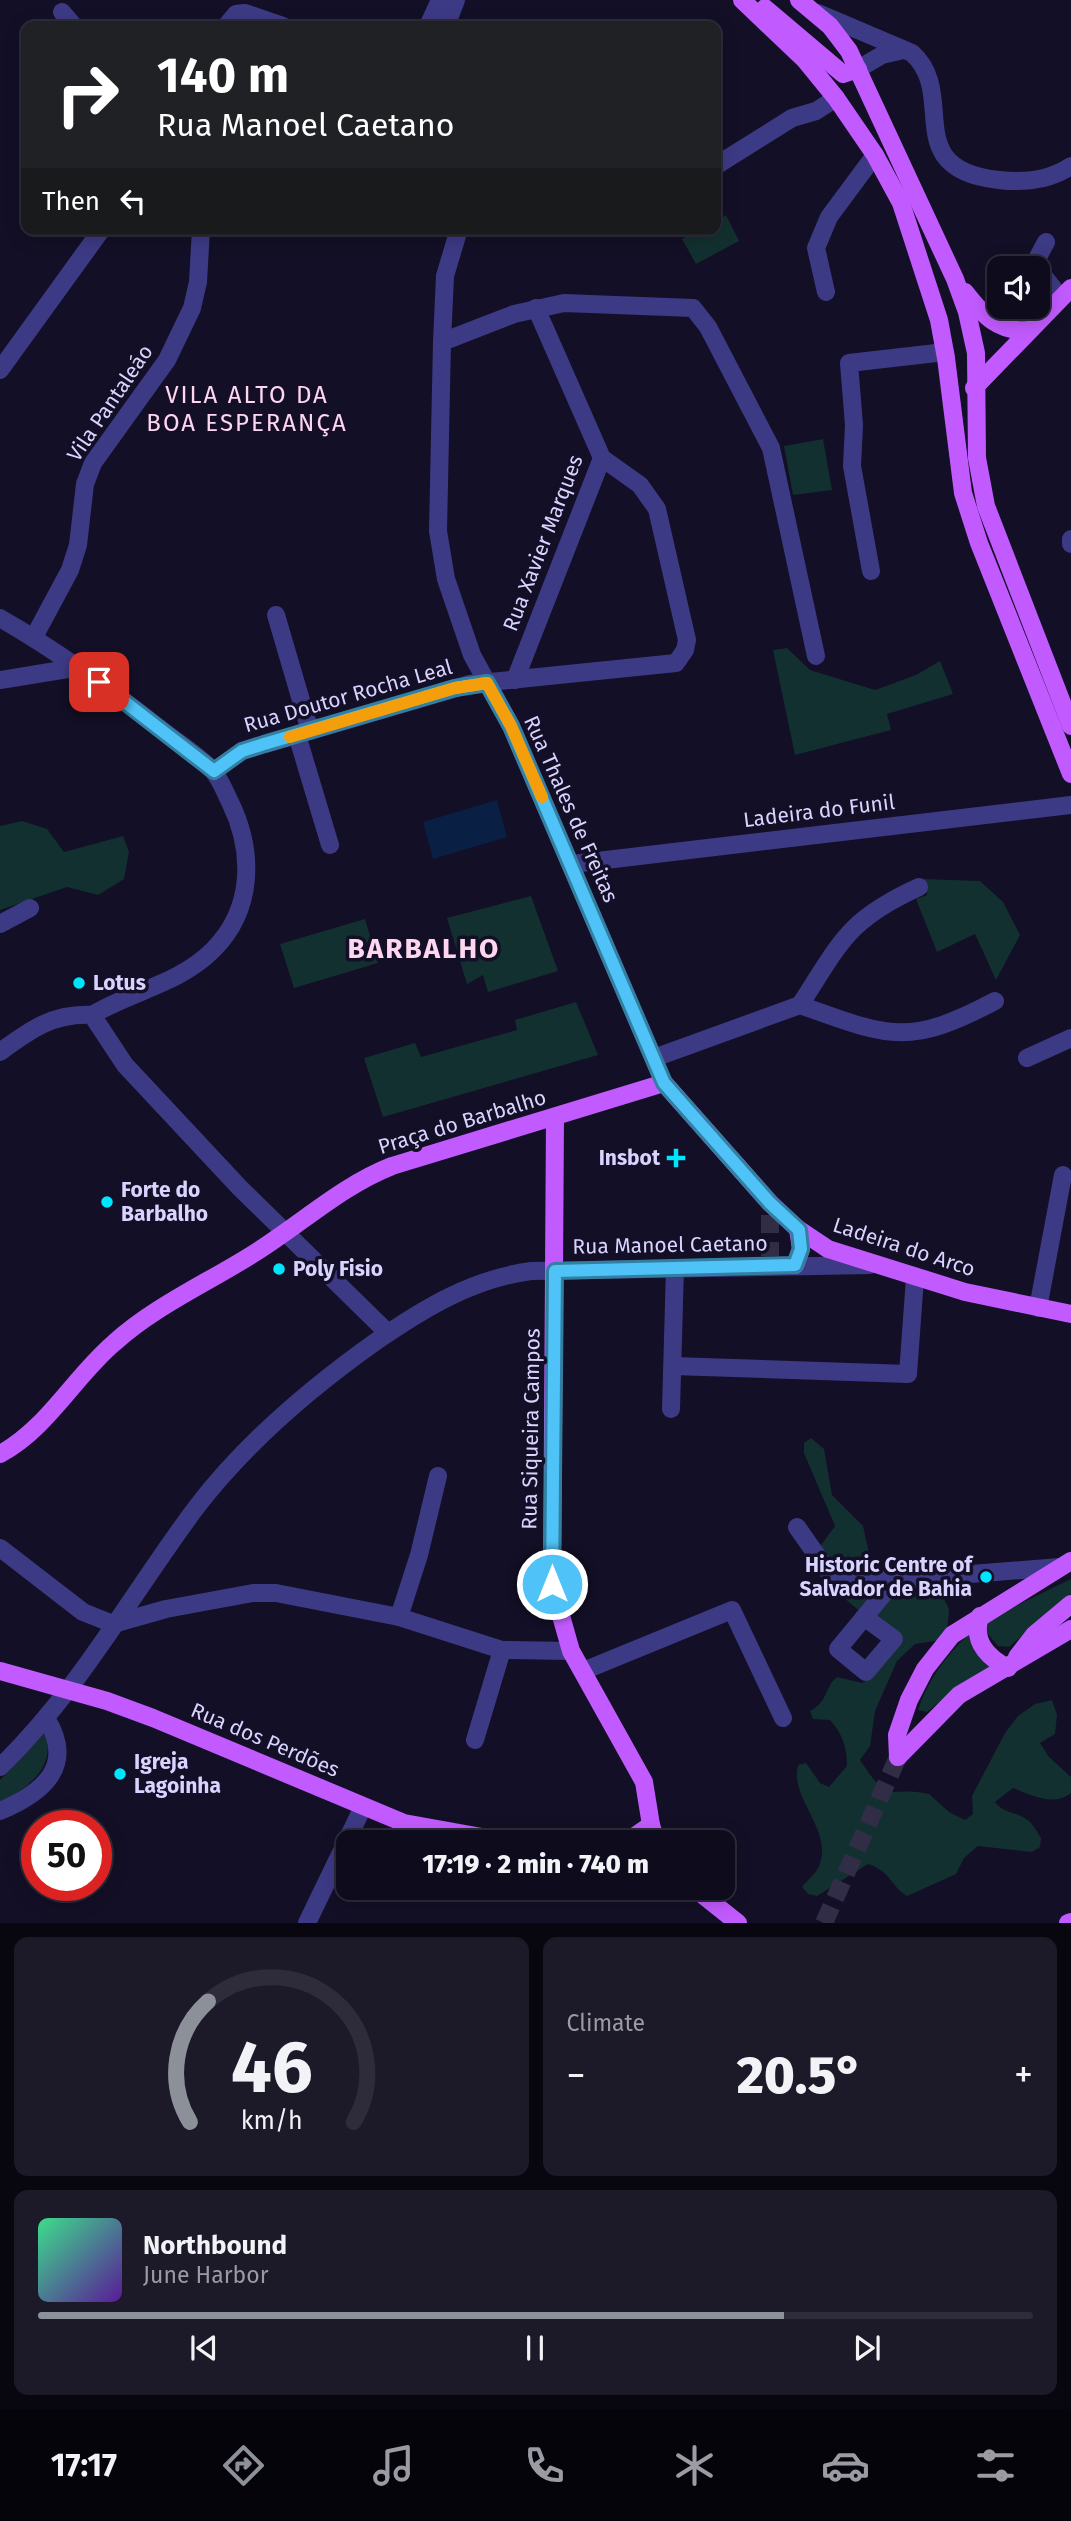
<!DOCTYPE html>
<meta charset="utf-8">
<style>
:root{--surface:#0e0b1c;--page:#1c1929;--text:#f1f3f6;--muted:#9b9ba3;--line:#2e2b3b;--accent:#8c9099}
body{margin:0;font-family:"Fira Sans",sans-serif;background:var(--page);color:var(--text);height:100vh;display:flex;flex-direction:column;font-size:26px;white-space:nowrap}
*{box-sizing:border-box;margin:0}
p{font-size:23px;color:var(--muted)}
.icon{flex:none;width:38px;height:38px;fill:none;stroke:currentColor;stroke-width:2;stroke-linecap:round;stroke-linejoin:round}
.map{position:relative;height:1923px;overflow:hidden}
.details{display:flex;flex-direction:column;gap:14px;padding:14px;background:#08060f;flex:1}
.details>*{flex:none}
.hud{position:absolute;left:21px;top:21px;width:700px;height:214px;border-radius:14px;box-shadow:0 4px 18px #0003,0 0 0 2px var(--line);background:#202124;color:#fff;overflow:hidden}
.controls{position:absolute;left:987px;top:256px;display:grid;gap:14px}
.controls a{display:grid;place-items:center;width:63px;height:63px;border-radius:14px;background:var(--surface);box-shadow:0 4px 18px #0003,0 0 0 2px var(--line);font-size:35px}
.speed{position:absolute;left:21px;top:1810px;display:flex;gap:14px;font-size:35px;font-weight:700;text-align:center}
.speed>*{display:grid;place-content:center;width:91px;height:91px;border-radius:50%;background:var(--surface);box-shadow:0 4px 18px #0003,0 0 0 2px var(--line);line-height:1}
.speed .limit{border:10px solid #d22;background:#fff;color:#111}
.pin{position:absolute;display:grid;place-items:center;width:60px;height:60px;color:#fff;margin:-30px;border-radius:14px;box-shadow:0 4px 10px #0006}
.me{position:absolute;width:77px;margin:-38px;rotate:0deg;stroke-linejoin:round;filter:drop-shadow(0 0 5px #0008)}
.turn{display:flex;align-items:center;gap:24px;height:147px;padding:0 21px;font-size:32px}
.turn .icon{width:91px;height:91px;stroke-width:2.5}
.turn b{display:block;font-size:49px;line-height:60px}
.then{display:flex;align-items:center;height:66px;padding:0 21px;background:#0003;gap:14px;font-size:26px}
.big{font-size:52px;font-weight:800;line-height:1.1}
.details .card{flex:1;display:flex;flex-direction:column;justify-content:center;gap:10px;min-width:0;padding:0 24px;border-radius:14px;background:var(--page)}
.details .dial{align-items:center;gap:0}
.dial svg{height:182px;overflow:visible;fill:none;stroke:var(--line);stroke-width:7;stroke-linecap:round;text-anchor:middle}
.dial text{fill:var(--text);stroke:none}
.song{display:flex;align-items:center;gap:21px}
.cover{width:84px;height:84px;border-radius:10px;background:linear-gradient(135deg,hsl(150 70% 55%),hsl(270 70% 35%))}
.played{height:7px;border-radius:4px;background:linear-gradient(90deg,var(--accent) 75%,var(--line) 75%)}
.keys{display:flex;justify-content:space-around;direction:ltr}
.heat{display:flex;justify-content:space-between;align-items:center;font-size:38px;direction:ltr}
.details .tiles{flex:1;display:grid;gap:14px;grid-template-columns:1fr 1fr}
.card:last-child{grid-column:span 2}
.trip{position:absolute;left:336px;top:1830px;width:399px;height:70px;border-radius:14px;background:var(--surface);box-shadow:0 4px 18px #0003,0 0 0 2px var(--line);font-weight:800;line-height:70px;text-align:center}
.tabs{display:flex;height:112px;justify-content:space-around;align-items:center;background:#06040b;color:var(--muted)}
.tabs .icon{width:49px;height:49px}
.tabs .active{color:var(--accent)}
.tabs b{font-size:32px;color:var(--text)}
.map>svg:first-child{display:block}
.green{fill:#12302f}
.water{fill:#0a1f44}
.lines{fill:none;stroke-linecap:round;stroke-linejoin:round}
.minor-tunnel{stroke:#312d47;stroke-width:18;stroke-dasharray:18 9;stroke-linecap:butt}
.major-tunnel{stroke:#312d47;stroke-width:18;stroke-dasharray:18 9;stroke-linecap:butt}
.minor{stroke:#3d3a85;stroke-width:18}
.major{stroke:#c25bff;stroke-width:18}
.route-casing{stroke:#337fa1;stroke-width:18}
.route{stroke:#4fc3f7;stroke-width:12}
.slow{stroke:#f59e0b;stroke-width:12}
.poi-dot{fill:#00e5ff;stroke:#130f26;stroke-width:2.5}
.labels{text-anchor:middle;stroke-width:7;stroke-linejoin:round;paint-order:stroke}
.street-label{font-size:21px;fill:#d9d4ff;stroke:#130f26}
.poi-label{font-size:21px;font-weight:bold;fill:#d9d4ff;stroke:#130f26;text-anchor:start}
.quarter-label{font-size:24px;letter-spacing:2px;fill:#ffd6f0;stroke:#130f26}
.district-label{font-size:28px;font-weight:bold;letter-spacing:2px;fill:#ffd6f0;stroke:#130f26}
</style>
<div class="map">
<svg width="1071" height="1923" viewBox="0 0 1071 1923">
<rect width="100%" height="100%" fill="#130f26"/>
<g class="green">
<path d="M726 215 739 241 696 264 682 239 700 229H716V221Z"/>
<path d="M823 439 832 490 793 495 784 446Z"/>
<path d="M787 648 810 670 875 690 916 675 940 661 953 694 887 714 891 730 795 755 773 650Z"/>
<path d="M22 821 47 829 64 852 123 836 129 852 124 879 98 895 67 887 0 910V826Z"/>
<path d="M924 879 980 881 1003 902 1020 935 996 980 975 934 937 952 916 899 927 895Z"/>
<path d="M531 896 558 971 488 992 483 975 467 984 447 918Z"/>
<path d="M365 919 378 963 294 988 280 944Z"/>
<path d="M576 1002 598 1055 383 1117 364 1058 415 1043 421 1057 517 1030 515 1020Z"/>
<path d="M811 1438 824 1449 832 1495 863 1526 871 1562C889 1578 912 1562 930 1570L949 1609 947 1633 941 1640 915 1644 897 1661 875 1711 870 1746 860 1760C892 1808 885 1785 929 1794L949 1812 965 1820 973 1814 972 1796 1005 1733 1018 1716 1035 1704 1052 1700 1057 1715 1055 1734 1040 1743 1049 1757 1071 1777V1793C1054 1807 1031 1795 1013 1788L995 1802C1004 1814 1015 1811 1026 1819 1033 1823 1037 1832 1041 1838L1040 1847 1032 1852 978 1846 964 1858 956 1874 907 1896C891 1887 892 1872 868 1864L817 1896 808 1894 802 1887C807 1880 816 1874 819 1866 834 1830 789 1799 798 1765L806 1763 820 1783 829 1787 847 1766C847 1747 842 1733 830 1720L813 1719 810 1711C829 1701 824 1687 837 1677L862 1683 870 1679 896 1635C863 1613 822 1592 819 1548L835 1526 804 1453V1443Z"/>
<path d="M1071 1579V1594L1009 1647 998 1646 987 1633V1620Z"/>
<path d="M969 1634 974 1651 991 1668 951 1692 927 1712 918 1710C928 1679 946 1656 969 1634Z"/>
<path d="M45 1733C57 1766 28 1789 0 1802V1780Z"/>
</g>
<path class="water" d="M497 800 507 837 433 859 423 822Z"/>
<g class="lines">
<path class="minor-tunnel" d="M770 1215V1256"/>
<path class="major-tunnel" d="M824 1923 898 1757"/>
<g class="minor">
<path d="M62 12 74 26"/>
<path d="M818 13 912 53C959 95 898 169 999 180 1024 183 1050 180 1071 166"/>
<path d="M226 26 236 14 245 13 283 26"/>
<path d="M428 26 440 0"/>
<path d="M446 26 456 0"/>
<path d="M858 69 882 55 903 50"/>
<path d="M717 165 792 118 816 111 836 98"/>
<path d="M459 229 445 276 442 342 438 531 446 579 472 655 511 726 664 1083"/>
<path d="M1037 268V259L1046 242"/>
<path d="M1038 269 1061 298"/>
<path d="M826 292 816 248 829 217 875 155"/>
<path d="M442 342 514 314 564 303 693 308 708 327 771 448 816 656"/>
<path d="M0 370 102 229"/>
<path d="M1071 539V544"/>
<path d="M871 571 852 466 854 425 849 363 945 352"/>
<path d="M276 615 310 731"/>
<path d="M0 618C56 650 107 687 158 727 175 741 197 754 212 770 220 778 225 792 230 802 254 851 254 909 213 950 179 984 132 991 92 1015"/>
<path d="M34 637 70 570 78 545 85 484 93 463 167 360 192 308 198 282 201 229"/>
<path d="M0 680 80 667"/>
<path d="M515 680 602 458 536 308"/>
<path d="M297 735 330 845"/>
<path d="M214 771 242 751 470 684 676 663 685 650 687 640 657 509 640 485 602 458"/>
<path d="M572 864 1071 805"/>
<path d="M0 924 30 908"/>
<path d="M800 1005C889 1037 908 1047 995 1001"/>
<path d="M800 1005C841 942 847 920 919 887"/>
<path d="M92 1015 125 1065 240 1188 388 1333"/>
<path d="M0 1052C30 1030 53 1013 92 1015"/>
<path d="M654 1058 800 1005"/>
<path d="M1027 1058 1071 1038"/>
<path d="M1038 1308 1063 1175"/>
<path d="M673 1366 908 1374 915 1278"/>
<path d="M671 1409 675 1268"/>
<path d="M797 1527 832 1577 895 1580 1060 1567"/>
<path d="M0 1548 83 1612 113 1624 166 1609 253 1593H276L399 1617 502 1650 571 1651"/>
<path d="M399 1617 419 1555 438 1476"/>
<path d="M864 1617 894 1639 866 1672 838 1649 895 1580"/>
<path d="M583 1671 732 1610 783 1718"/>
<path d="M475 1740 502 1650"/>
<path d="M0 1767C78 1692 131 1595 195 1509 246 1442 310 1388 378 1340 426 1307 473 1279 531 1271L870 1265"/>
<path d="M0 1811C43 1793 76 1766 46 1718"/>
<path d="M307 1923 363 1807"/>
</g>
<g class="major">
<path d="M742 0 805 60 836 98 875 155 901 203 939 320 946 358 963 493 979 543 1071 774"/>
<path d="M799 0 830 26 849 51 955 279 967 312 976 353 977 458 986 506 1071 726"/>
<path d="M765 8 843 74 858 69"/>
<path d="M965 292C983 315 998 333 1030 330"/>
<path d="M974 388 1071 288"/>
<path d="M555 1118 552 1584 571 1651 644 1782 651 1825 657 1843"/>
<path d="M795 1265 801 1249 798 1229"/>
<path d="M0 1454C47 1429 74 1377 114 1343 155 1306 207 1283 253 1254 300 1225 341 1186 392 1166L664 1083 770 1203 798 1229 828 1249 965 1292 1071 1314"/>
<path d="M980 1616C972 1641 987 1657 1008 1668"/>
<path d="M1017 1657 1034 1635 1071 1604"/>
<path d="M0 1671 107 1701 153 1718 404 1823 515 1843"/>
<path d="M898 1757 897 1735 909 1700 925 1669 952 1635 1071 1561"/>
<path d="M898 1757 959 1695 1071 1629"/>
<path d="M625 1843 651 1825"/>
<path d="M694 1888 738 1923"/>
<path d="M1068 1923 1071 1922"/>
</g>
</g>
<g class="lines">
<defs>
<path id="route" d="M99 682 214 771 242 751 264 744 455 688 487 683 511 726 664 1083 770 1203 799 1230 801 1249 795 1265 555 1271 552 1584"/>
</defs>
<use href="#route" class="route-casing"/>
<use href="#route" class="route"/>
<path class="slow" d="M290 737 455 688 487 683 511 726 542 797"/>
</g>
<g class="poi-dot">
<circle cx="79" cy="983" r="7"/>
<path d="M672.5 1147.5h7v7h7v7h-7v7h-7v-7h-7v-7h7z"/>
<circle cx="107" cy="1202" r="7"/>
<circle cx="279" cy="1269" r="7"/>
<circle cx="986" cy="1577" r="7"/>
<circle cx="120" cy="1774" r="7"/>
</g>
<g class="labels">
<g class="street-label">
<text transform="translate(110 403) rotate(-56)" y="7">Vila Pantaleáo</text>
<text transform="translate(543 543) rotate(-69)" y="7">Rua Xavier Marques</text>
<text transform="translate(348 696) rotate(-16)" y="7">Rua Doutor Rocha Leal</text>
<text transform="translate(571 809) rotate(66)" y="7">Rua Thales de Freitas</text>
<text transform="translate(819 811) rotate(-7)" y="7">Ladeira do Funil</text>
<text transform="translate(462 1122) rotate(-17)" y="7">Praça do Barbalho</text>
<text transform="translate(670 1245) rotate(-1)" y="7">Rua Manoel Caetano</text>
<text transform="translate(904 1247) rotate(18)" y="7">Ladeira do Arco</text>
<text transform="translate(531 1429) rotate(-89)" y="7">Rua Siqueira Campos</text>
<text transform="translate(265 1740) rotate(23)" y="7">Rua dos Perdões</text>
</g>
<g class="poi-label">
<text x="93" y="990">Lotus</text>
<text x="660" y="1165" text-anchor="end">Insbot</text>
<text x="121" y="1197">Forte do<tspan x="121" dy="24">Barbalho</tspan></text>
<text x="293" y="1276">Poly Fisio</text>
<text x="972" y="1572" text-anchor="end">Historic Centre of<tspan x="972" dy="24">Salvador de Bahia</tspan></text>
<text x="134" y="1769">Igreja<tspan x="134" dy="24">Lagoinha</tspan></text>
</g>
<g class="quarter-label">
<text x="247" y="403">VILA ALTO DA<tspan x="247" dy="28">BOA ESPERANÇA</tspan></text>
</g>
<g class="district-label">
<text x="424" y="958">BARBALHO</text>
</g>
</g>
</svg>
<div class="controls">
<a><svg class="icon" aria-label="sound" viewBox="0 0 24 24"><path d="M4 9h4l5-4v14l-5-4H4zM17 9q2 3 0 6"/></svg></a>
</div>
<div class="speed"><div class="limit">50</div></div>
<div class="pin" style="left:99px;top:682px;background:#d93025"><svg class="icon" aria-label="arrive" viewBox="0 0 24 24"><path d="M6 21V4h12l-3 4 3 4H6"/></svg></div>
<svg class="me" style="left:552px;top:1584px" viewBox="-20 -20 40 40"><circle r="17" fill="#4fc3f7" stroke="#fff" stroke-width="3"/><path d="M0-11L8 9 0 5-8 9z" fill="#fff"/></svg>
<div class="trip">17:19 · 2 min · 740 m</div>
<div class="hud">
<div class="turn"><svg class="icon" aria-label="right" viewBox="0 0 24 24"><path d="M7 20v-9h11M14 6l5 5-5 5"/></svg><div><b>140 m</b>Rua Manoel Caetano</div></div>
<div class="then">Then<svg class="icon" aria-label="left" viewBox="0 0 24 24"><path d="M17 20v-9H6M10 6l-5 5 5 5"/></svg></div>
</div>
</div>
<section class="details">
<div class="tiles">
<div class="card dial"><svg viewBox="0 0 100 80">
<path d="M14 69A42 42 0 1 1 86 69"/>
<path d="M14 69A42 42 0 0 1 22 16" stroke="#8c9099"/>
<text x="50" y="56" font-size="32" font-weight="700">46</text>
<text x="50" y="72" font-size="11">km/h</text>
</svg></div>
<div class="card"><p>Climate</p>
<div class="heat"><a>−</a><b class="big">20.5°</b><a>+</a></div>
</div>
<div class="card">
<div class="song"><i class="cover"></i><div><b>Northbound</b><p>June Harbor</p></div></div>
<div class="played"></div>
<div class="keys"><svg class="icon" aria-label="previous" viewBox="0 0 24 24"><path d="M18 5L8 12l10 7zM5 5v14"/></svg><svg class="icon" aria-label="pause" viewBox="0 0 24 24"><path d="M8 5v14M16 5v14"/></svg><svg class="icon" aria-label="next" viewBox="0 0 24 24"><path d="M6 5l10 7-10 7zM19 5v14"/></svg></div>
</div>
</div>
</section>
<nav class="tabs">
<b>17:17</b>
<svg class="icon active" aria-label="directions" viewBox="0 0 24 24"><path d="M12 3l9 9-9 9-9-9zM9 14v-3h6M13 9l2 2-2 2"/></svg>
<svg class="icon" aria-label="music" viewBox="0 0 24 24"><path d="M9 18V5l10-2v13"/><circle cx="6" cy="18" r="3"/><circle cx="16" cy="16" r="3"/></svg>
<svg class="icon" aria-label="phone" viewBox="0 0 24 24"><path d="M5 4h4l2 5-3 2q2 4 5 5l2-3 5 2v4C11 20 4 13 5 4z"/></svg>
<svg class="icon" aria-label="climate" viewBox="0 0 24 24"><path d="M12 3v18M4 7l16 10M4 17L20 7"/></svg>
<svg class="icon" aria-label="car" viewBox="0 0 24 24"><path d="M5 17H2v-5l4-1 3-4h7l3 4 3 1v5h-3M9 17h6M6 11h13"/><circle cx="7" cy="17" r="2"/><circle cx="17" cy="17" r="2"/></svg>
<svg class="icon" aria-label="filters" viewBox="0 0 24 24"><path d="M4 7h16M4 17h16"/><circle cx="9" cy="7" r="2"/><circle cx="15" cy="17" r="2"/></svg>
</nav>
